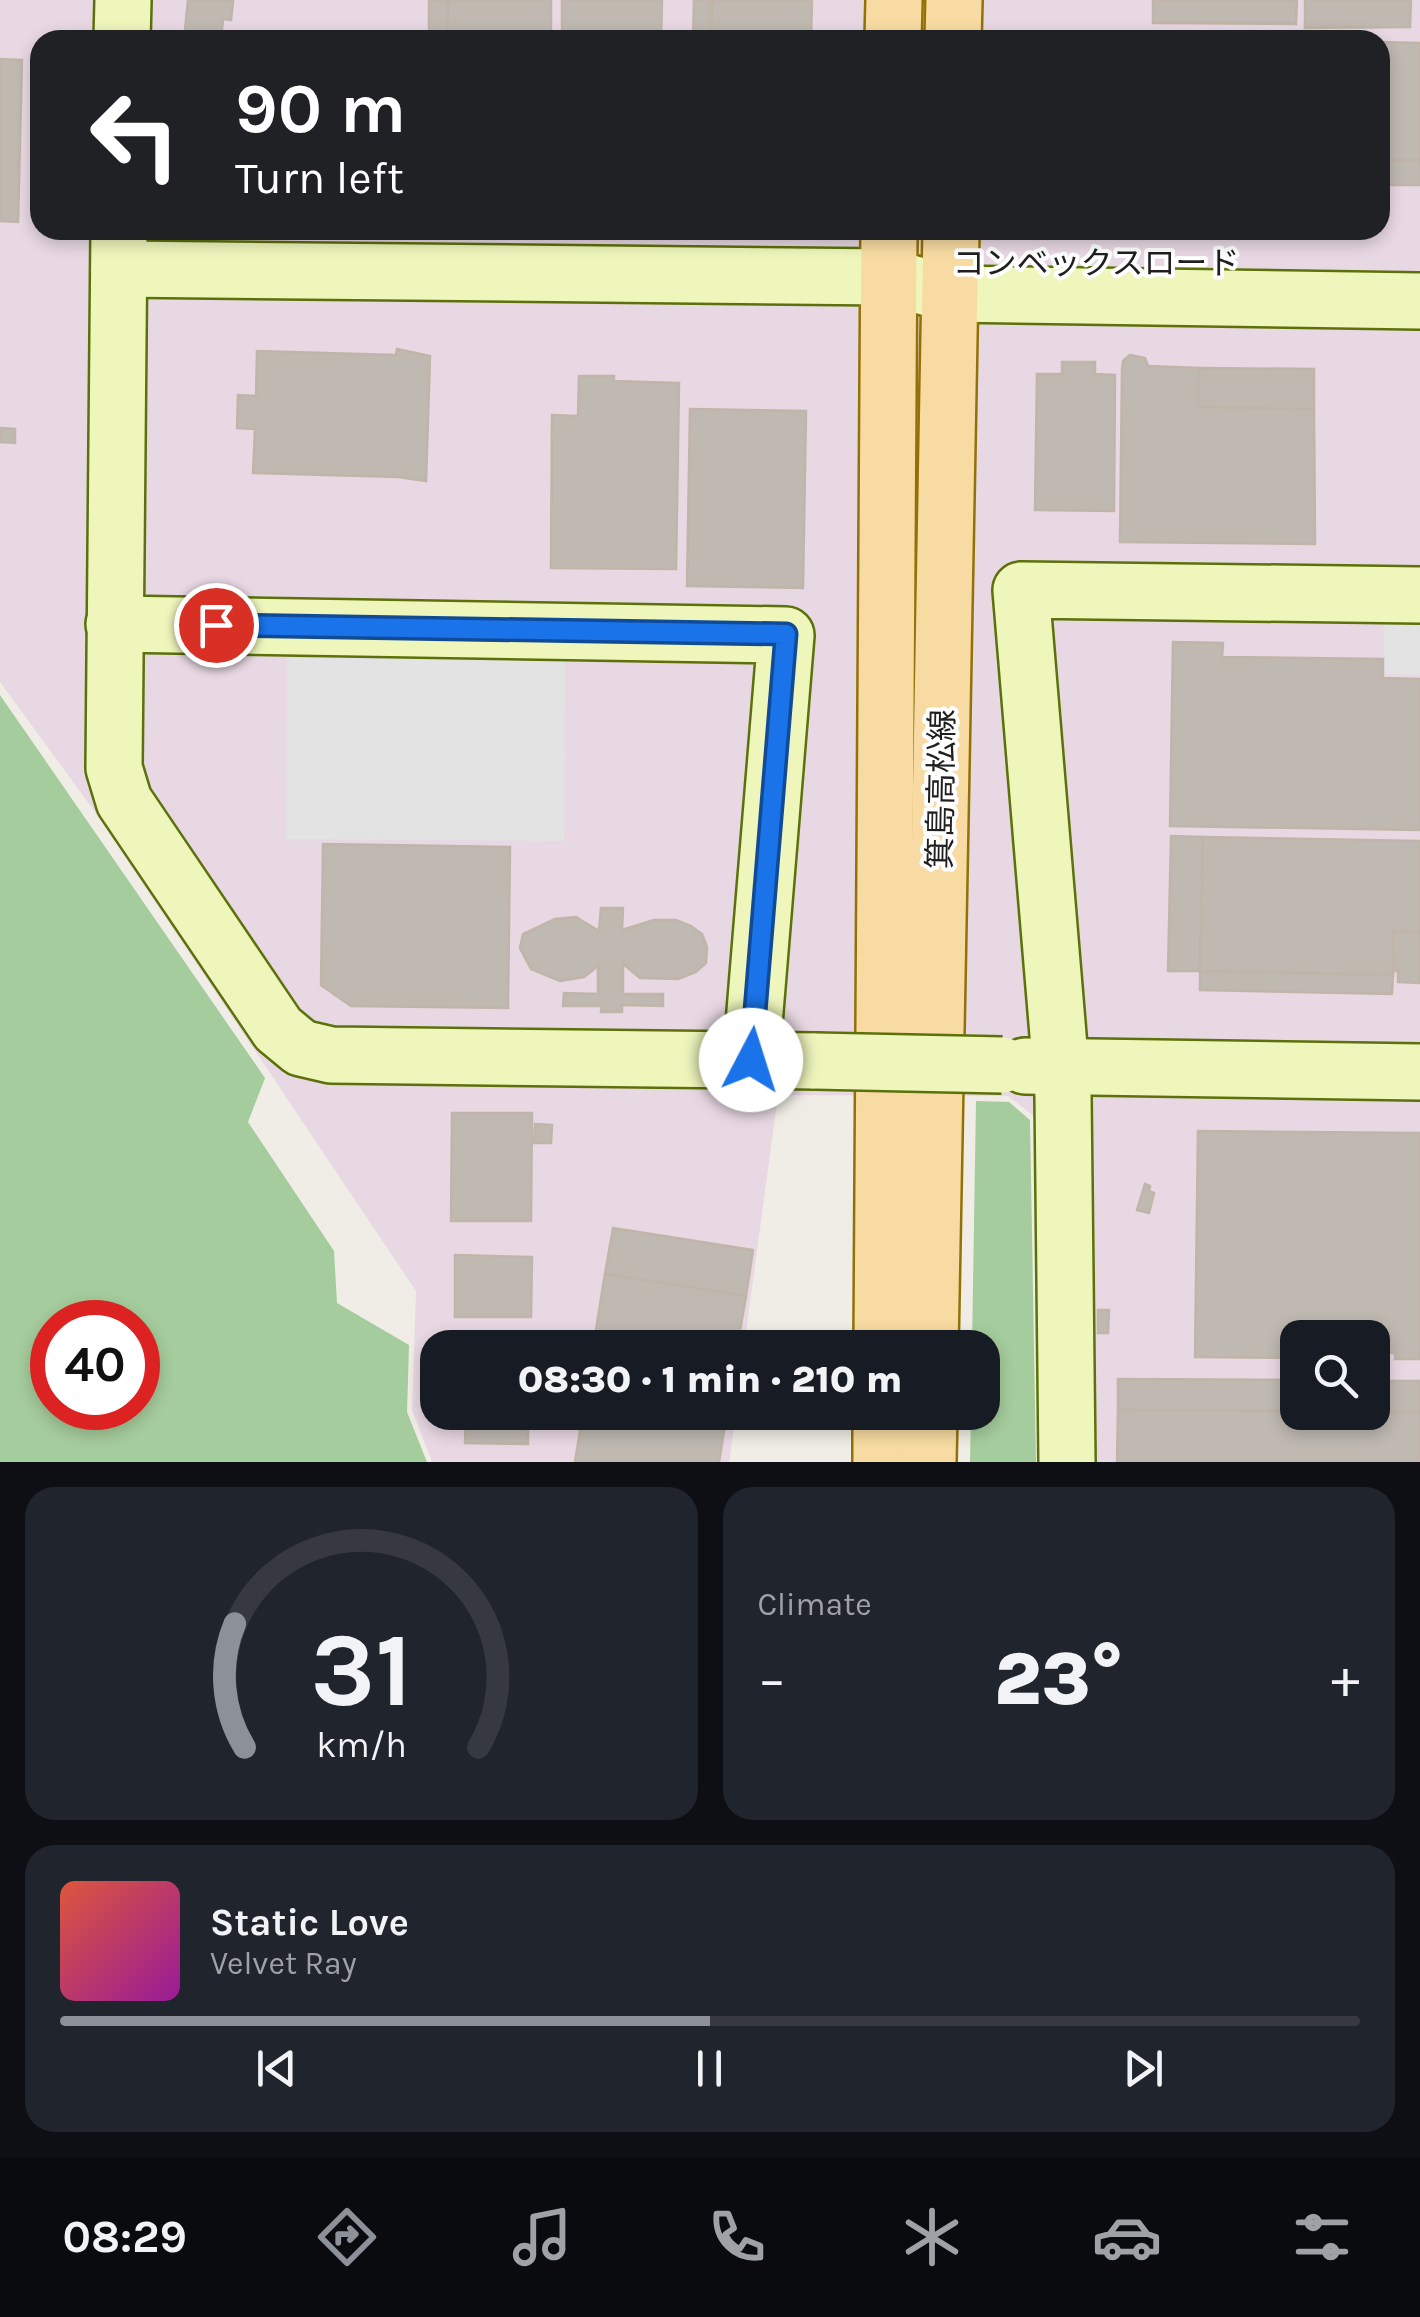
<!DOCTYPE html>
<meta charset="utf-8">
<style>
:root{--surface:#171b24;--page:#20242c;--text:#f1f3f6;--muted:#9ea1a6;--line:#363941;--accent:#8c9099}
body{margin:0;font-family:Karla,"Noto Sans JP",sans-serif;background:var(--page);color:var(--text);height:100vh;display:flex;flex-direction:column;font-size:38px;white-space:nowrap}
*{box-sizing:border-box;margin:0}
p{font-size:32px;color:var(--muted)}
.icon{flex:none;width:55px;height:55px;fill:none;stroke:currentColor;stroke-width:2;stroke-linecap:round;stroke-linejoin:round}
.map{position:relative;height:1462px;overflow:hidden}
.side{display:flex;flex-direction:column;gap:25px;padding:25px;background:#0d0f14;flex:1}
.side>*{flex:none}
.banner{position:absolute;left:30px;top:30px;width:1360px;height:210px;border-radius:30px;box-shadow:0 5px 15px #0003;background:#202124;color:#fff;overflow:hidden}
.tools{position:absolute;left:1280px;top:1320px;display:grid;gap:20px}
.tools a{display:grid;place-items:center;width:110px;height:110px;border-radius:20px;background:var(--surface);box-shadow:0 5px 15px #0003;font-size:50px}
.speed{position:absolute;left:30px;top:1300px;display:flex;gap:20px;font-size:50px;font-weight:700;text-align:center}
.speed>*{display:grid;place-content:center;width:130px;height:130px;border-radius:50%;background:var(--surface);box-shadow:0 5px 15px #0003;line-height:1}
.speed .limit{border:15px solid #d22;background:#fff;color:#111}
.pin{position:absolute;display:grid;place-items:center;width:85px;height:85px;color:#fff;margin:-42px;border:5px solid #fff;border-radius:50%;box-shadow:0 2px 10px #0007}
.me{position:absolute;width:110px;margin:-55px;rotate:5deg;stroke-linejoin:round;filter:drop-shadow(0 0 8px #0008)}
.turn{display:flex;align-items:center;gap:35px;height:210px;padding:0 40px;font-size:45px}
.turn .icon{width:130px;height:130px;stroke-width:2.5}
.turn b{display:block;font-size:70px;line-height:85px}
.big{font-size:75px;font-weight:800;line-height:1.1}
.side .card{flex:1;display:flex;flex-direction:column;justify-content:center;gap:15px;min-width:0;padding:0 35px;border-radius:30px;background:var(--page)}
.side .dial{align-items:center;gap:0}
.dial svg{height:260px;overflow:visible;fill:none;stroke:var(--line);stroke-width:7;stroke-linecap:round;text-anchor:middle}
.dial text{fill:var(--text);stroke:none}
.song{display:flex;align-items:center;gap:30px}
.cover{width:120px;height:120px;border-radius:15px;background:linear-gradient(135deg,hsl(10 70% 55%),hsl(300 70% 35%))}
.played{height:10px;border-radius:5px;background:linear-gradient(90deg,var(--accent) 50%,var(--line) 50%)}
.keys{display:flex;justify-content:space-around;direction:ltr}
.heat{display:flex;justify-content:space-between;align-items:center;font-size:55px;direction:ltr}
.side .tiles{flex:1;display:grid;gap:25px;grid-template-columns:1fr 1fr}
.card:last-child{grid-column:span 2}
.trip{position:absolute;left:420px;top:1330px;width:580px;height:100px;border-radius:30px;background:var(--surface);box-shadow:0 5px 15px #0003;font-weight:800;line-height:100px;text-align:center}
.dock{display:flex;height:160px;justify-content:space-around;align-items:center;background:#090b0e;color:var(--muted)}
.dock .icon{width:70px;height:70px}
.dock .active{color:var(--accent)}
.dock b{font-size:45px;color:var(--text)}
.map>svg:first-child{display:block}
.industrial{fill:#e8d8e3;fill-rule:evenodd}
.forest{fill:#a5cc9c;fill-rule:evenodd}
.parking{fill:#e3e3e3}
.building{fill:#bfb9b2;stroke:#c0b5a8;stroke-width:2.5}
.lines{fill:none;stroke-linecap:round;stroke-linejoin:round}
.secondary-casing{stroke:#5c710a;stroke-width:60}
.primary-casing{stroke:#927107;stroke-width:60}
.secondary{stroke:#eef6bc;stroke-width:55}
.primary{stroke:#f7dba2;stroke-width:55}
.secondary-bridge-casing{stroke:#5c710a;stroke-width:60;stroke-linecap:butt}
.secondary-bridge{stroke:#eef6bc;stroke-width:55}
.route-casing{stroke:#114b97;stroke-width:25}
.route{stroke:#1a73e8;stroke-width:18}
.labels{text-anchor:middle;stroke-width:8;stroke-linejoin:round;paint-order:stroke}
.street-label{font-size:32px;fill:#1f1f1f;stroke:#fff}
</style>
<div class="map">
<svg width="1420" height="1462" viewBox="0 0 1420 1462">
<rect width="100%" height="100%" fill="#efede5"/>
<path class="industrial" d="M0 0H1420V1462H1042L1038 1119 1008 1096 778 1095 744 1347 438 1348V1412L736 1413 729 1462H432L412 1410 416 1291 95 812 0 682ZM40 40H1380V230H40ZM1298 1338H1372V1412H1298Z"/>
<g class="forest">
<path d="M0 695 265 1078 248 1122 334 1251 337 1303 409 1345 407 1412 427 1462H0ZM52 1322H138V1408H52Z"/>
<path d="M976 1101 1009 1102 1030 1120 1036 1462H970L971 1413 982 1412V1348L972 1347Z"/>
</g>
<g class="parking">
<path d="M1384 618H1420V675L1384 674Z"/>
<path d="M287 658 565 659 564 841 286 839Z"/>
</g>
<g class="building">
<path d="M188 0 233 1 231 20 223 19 221 40H184Z"/>
<path d="M429 0H448L447 40H429Z"/>
<path d="M448 0H551V40H447Z"/>
<path d="M562 0H662L661 40H562Z"/>
<path d="M694 0H710L709 40H693Z"/>
<path d="M712 0H812L811 40H711Z"/>
<path d="M1153 0H1297L1296 24 1153 23Z"/>
<path d="M1305 0H1411L1410 27 1305 28Z"/>
<path d="M1064 35 1253 37V40H1064Z"/>
<path d="M1382 42 1420 43V160H1380Z"/>
<path d="M0 59 22 60 18 222 0 221Z"/>
<rect x="1380" y="160" width="40" height="25"/>
<path d="M397 349 430 356 426 481 398 477 253 473 255 429 237 428 238 395 256 396 257 351 396 355Z"/>
<path d="M1130 355 1145 358 1148 366 1199 368V407L1314 409 1315 544 1120 542 1122 370 1123 361Z"/>
<path d="M1062 362H1095V374L1115 375 1114 511 1035 510 1037 374H1062Z"/>
<path d="M1199 368 1314 369V409L1199 407Z"/>
<path d="M579 376H614V381L679 383 676 569 551 568 552 415 578 416Z"/>
<path d="M690 409 806 411 803 588 687 586Z"/>
<path d="M0 428 15 429V443L0 442Z"/>
<path d="M1173 642 1223 643 1222 657 1383 659V678L1420 679V830L1170 826Z"/>
<path d="M1171 836 1203 837 1200 971H1168Z"/>
<path d="M1203 837 1420 841V932L1394 931 1393 975 1200 971Z"/>
<path d="M323 844 510 847 508 1008 351 1006 321 985Z"/>
<path d="M601 908H623L622 930 654 920H676L691 926 702 934 707 947 706 963 696 972 678 979 640 978 623 964V994H663V1006L622 1005V1012H601L602 1006H563L564 993 598 994V966L584 977 560 981 531 969 520 948 523 934 555 919 576 917 599 931Z"/>
<path d="M1394 931 1420 932V983L1398 982V971H1393Z"/>
<path d="M1200 971 1393 975 1392 994 1200 990Z"/>
<path d="M452 1113H532L531 1221H451Z"/>
<path d="M535 1124 552 1125 551 1143H534Z"/>
<path d="M1198 1131 1420 1133V1359H1395V1353H1385V1359H1372V1338H1298V1358L1195 1357Z"/>
<path d="M1145 1184 1150 1186 1149 1191 1154 1193 1149 1213 1137 1210Z"/>
<path d="M613 1228 753 1250 746 1296 605 1274Z"/>
<path d="M455 1255 532 1257 531 1317H455Z"/>
<path d="M605 1274 746 1296 737 1348H593Z"/>
<path d="M1098 1310H1109L1108 1333H1098Z"/>
<path d="M1118 1379 1298 1380V1411L1118 1410Z"/>
<path d="M1372 1381H1420V1412L1372 1411Z"/>
<path d="M1118 1410 1420 1412V1462H1117Z"/>
<path d="M466 1412H528V1444L465 1443Z"/>
<path d="M583 1412H727L719 1462H575Z"/>
</g>
<g class="lines">
<defs>
<g id="secondary">
<path d="M122 40 123 0"/>
<path d="M119 230 114 768 124 801 278 1029 301 1048 331 1055 815 1061"/>
<path d="M119 269 889 277 950 294 1420 301"/>
<path d="M114 624 786 635 751 1060"/>
<path d="M1025 1066 1420 1072"/>
<path d="M1067 1462 1063 1095 1021 590 1420 595"/>
</g>
<g id="primary">
<path d="M893 40 894 0"/>
<path d="M953 40 954 0"/>
<path d="M882 1348 889 230"/>
<path d="M930 1348 951 230"/>
<path d="M881 1462V1412"/>
<path d="M928 1462 929 1412"/>
</g>
</defs>
<use href="#secondary" class="secondary-casing"/>
<use href="#primary" class="primary-casing"/>
<use href="#secondary" class="secondary"/>
<use href="#primary" class="primary"/>
<defs>
<path id="secondary-bridge" d="M815 1061 1002 1065"/>
</defs>
<use href="#secondary-bridge" class="secondary-bridge-casing"/>
<use href="#secondary-bridge" class="secondary-bridge"/>
</g>
<g class="lines">
<defs>
<path id="route" d="M216 625 786 634 751 1060"/>
</defs>
<use href="#route" class="route-casing"/>
<use href="#route" class="route"/>
</g>
<g class="labels">
<g class="street-label">
<text x="1096" y="274">コンベックスロード</text>
<text transform="translate(941 789) rotate(-89)" y="11">箕島高松線</text>
</g>
</g>
</svg>
<div class="tools">
<a><svg class="icon" aria-label="search" viewBox="0 0 24 24"><circle cx="10" cy="10" r="6"/><path d="M15 15l6 6"/></svg></a>
</div>
<div class="speed"><div class="limit">40</div></div>
<div class="pin" style="left:216px;top:625px;background:#d93025"><svg class="icon" aria-label="arrive" viewBox="0 0 24 24"><path d="M6 21V4h12l-3 4 3 4H6"/></svg></div>
<svg class="me" style="left:751px;top:1060px" viewBox="-20 -20 40 40"><circle r="19" fill="#fff"/><path d="M0-13L10 11 0 6-10 11z" fill="#1a73e8"/></svg>
<div class="trip">08:30 · 1 min · 210 m</div>
<div class="banner">
<div class="turn"><svg class="icon" aria-label="left" viewBox="0 0 24 24"><path d="M17 20v-9H6M10 6l-5 5 5 5"/></svg><div><b>90 m</b>Turn left</div></div>
</div>
</div>
<section class="side">
<div class="tiles">
<div class="card dial"><svg viewBox="0 0 100 80">
<path d="M14 69A42 42 0 1 1 86 69"/>
<path d="M14 69A42 42 0 0 1 11 31" stroke="#8c9099"/>
<text x="50" y="56" font-size="32" font-weight="700">31</text>
<text x="50" y="72" font-size="11">km/h</text>
</svg></div>
<div class="card"><p>Climate</p>
<div class="heat"><a>−</a><b class="big">23°</b><a>+</a></div>
</div>
<div class="card">
<div class="song"><i class="cover"></i><div><b>Static Love</b><p>Velvet Ray</p></div></div>
<div class="played"></div>
<div class="keys"><svg class="icon" aria-label="previous" viewBox="0 0 24 24"><path d="M18 5L8 12l10 7zM5 5v14"/></svg><svg class="icon" aria-label="pause" viewBox="0 0 24 24"><path d="M8 5v14M16 5v14"/></svg><svg class="icon" aria-label="next" viewBox="0 0 24 24"><path d="M6 5l10 7-10 7zM19 5v14"/></svg></div>
</div>
</div>
</section>
<nav class="dock">
<b>08:29</b>
<svg class="icon active" aria-label="directions" viewBox="0 0 24 24"><path d="M12 3l9 9-9 9-9-9zM9 14v-3h6M13 9l2 2-2 2"/></svg>
<svg class="icon" aria-label="music" viewBox="0 0 24 24"><path d="M9 18V5l10-2v13"/><circle cx="6" cy="18" r="3"/><circle cx="16" cy="16" r="3"/></svg>
<svg class="icon" aria-label="phone" viewBox="0 0 24 24"><path d="M5 4h4l2 5-3 2q2 4 5 5l2-3 5 2v4C11 20 4 13 5 4z"/></svg>
<svg class="icon" aria-label="climate" viewBox="0 0 24 24"><path d="M12 3v18M4 7l16 10M4 17L20 7"/></svg>
<svg class="icon" aria-label="car" viewBox="0 0 24 24"><path d="M5 17H2v-5l4-1 3-4h7l3 4 3 1v5h-3M9 17h6M6 11h13"/><circle cx="7" cy="17" r="2"/><circle cx="17" cy="17" r="2"/></svg>
<svg class="icon" aria-label="filters" viewBox="0 0 24 24"><path d="M4 7h16M4 17h16"/><circle cx="9" cy="7" r="2"/><circle cx="15" cy="17" r="2"/></svg>
</nav>
